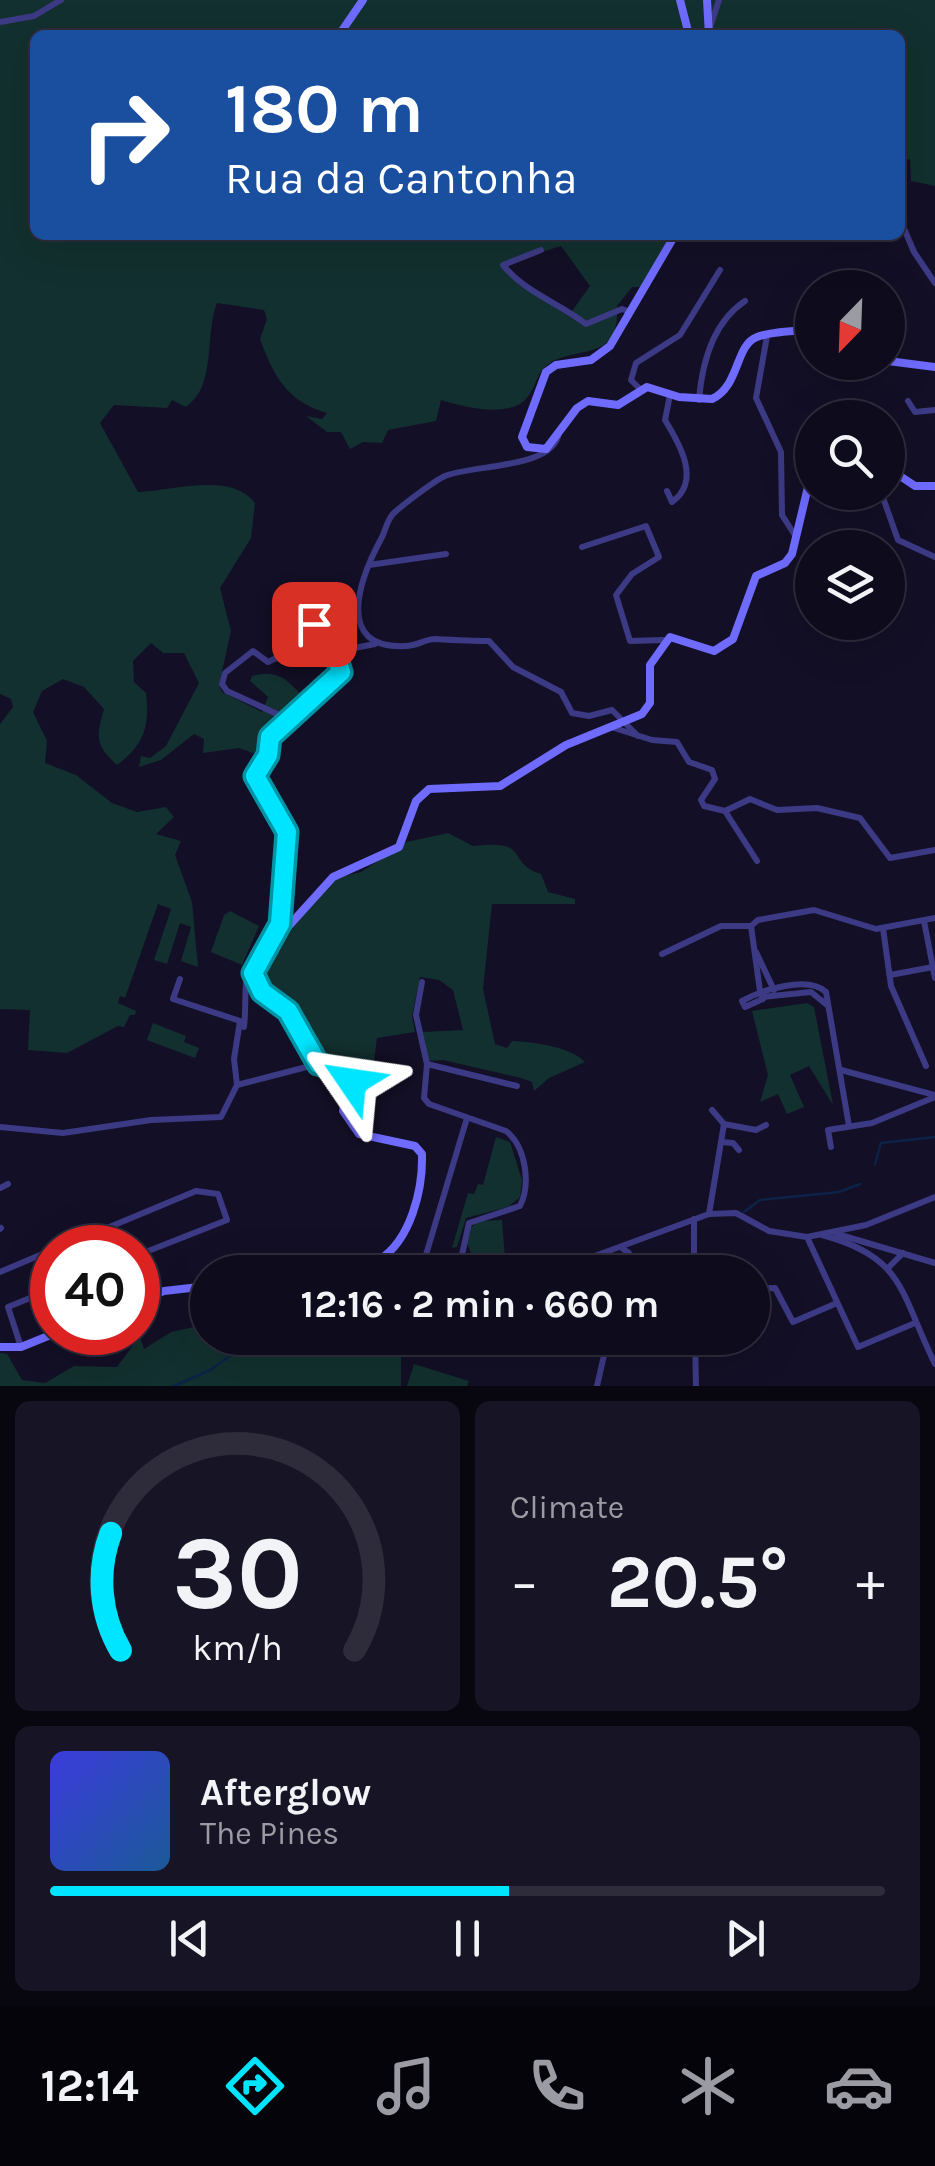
<!DOCTYPE html>
<meta charset="utf-8">
<style>
:root{--surface:#0e0b1c;--page:#171425;--text:#f1f3f6;--muted:#9b9ba3;--line:#2e2b3b;--accent:#00e5ff}
body{margin:0;font-family:Karla,sans-serif;background:var(--page);color:var(--text);height:100vh;display:flex;flex-direction:column;font-size:38px;white-space:nowrap}
*{box-sizing:border-box;margin:0}
p{font-size:32px;color:var(--muted)}
.icon{flex:none;width:55px;height:55px;fill:none;stroke:currentColor;stroke-width:2;stroke-linecap:round;stroke-linejoin:round}
.map{position:relative;height:1386px;overflow:hidden}
.side{display:flex;flex-direction:column;gap:15px;padding:15px;background:#08060f;flex:1}
.side>*{flex:none}
.hud{position:absolute;left:30px;top:30px;width:875px;height:210px;border-radius:15px;box-shadow:0 10px 40px #0002,0 0 0 2px var(--line);background:#1a4fa0;color:#fff;overflow:hidden}
.needle{width:65px;rotate:203deg}
.fabs{position:absolute;left:795px;top:270px;display:grid;gap:20px}
.fabs a{display:grid;place-items:center;width:110px;height:110px;border-radius:50%;background:var(--surface);box-shadow:0 10px 40px #0002,0 0 0 2px var(--line);font-size:50px}
.speed{position:absolute;left:30px;top:1225px;display:flex;gap:20px;font-size:50px;font-weight:700;text-align:center}
.speed>*{display:grid;place-content:center;width:130px;height:130px;border-radius:50%;background:var(--surface);box-shadow:0 10px 40px #0002,0 0 0 2px var(--line);line-height:1}
.speed .limit{border:15px solid #d22;background:#fff;color:#111}
.pin{position:absolute;display:grid;place-items:center;width:85px;height:85px;color:#fff;margin:-42px;border-radius:20px;box-shadow:0 5px 15px #0006}
.me{position:absolute;width:110px;margin:-55px;rotate:302deg;stroke-linejoin:round;filter:drop-shadow(0 0 8px #0008)}
.turn{display:flex;align-items:center;gap:35px;height:210px;padding:0 30px;font-size:45px}
.turn .icon{width:130px;height:130px;stroke-width:2.5}
.turn b{display:block;font-size:70px;line-height:85px}
.big{font-size:75px;font-weight:700;line-height:1.1}
.side .card{flex:1;display:flex;flex-direction:column;justify-content:center;gap:15px;min-width:0;padding:0 35px;border-radius:15px;background:var(--page)}
.side .dial{align-items:center;gap:0}
.dial svg{height:260px;overflow:visible;fill:none;stroke:var(--line);stroke-width:7;stroke-linecap:round;text-anchor:middle}
.dial text{fill:var(--text);stroke:none}
.song{display:flex;align-items:center;gap:30px}
.cover{width:120px;height:120px;border-radius:15px;background:linear-gradient(135deg,hsl(240 70% 55%),hsl(210 70% 35%))}
.played{height:10px;border-radius:5px;background:linear-gradient(90deg,var(--accent) 55%,var(--line) 55%)}
.keys{display:flex;justify-content:space-around;direction:ltr}
.heat{display:flex;justify-content:space-between;align-items:center;font-size:55px;direction:ltr}
.side .tiles{flex:1;display:grid;gap:15px;grid-template-columns:1fr 1fr}
.card:last-child{grid-column:span 2}
.trip{position:absolute;left:190px;top:1255px;width:580px;height:100px;border-radius:50px;background:var(--surface);box-shadow:0 10px 40px #0002,0 0 0 2px var(--line);font-weight:700;line-height:100px;text-align:center}
.menu{display:flex;height:160px;justify-content:space-around;align-items:center;background:#06040b;color:var(--muted)}
.menu .icon{width:70px;height:70px}
.menu .current{color:var(--accent)}
.menu b{font-size:45px;color:var(--text)}
.map>svg:first-child{display:block}
.green{fill:#12302f;fill-rule:evenodd}
.lines{fill:none;stroke-linecap:round;stroke-linejoin:round}
.stream{stroke:#0c2248;stroke-width:2.5}
.street{stroke:#3d3a85;stroke-width:6}
.secondary{stroke:#6f6bff;stroke-width:8}
.route-casing{stroke:#0095a6;stroke-width:25}
.route{stroke:#00e5ff;stroke-width:18}
</style>
<div class="map">
<svg width="935" height="1386" viewBox="0 0 935 1386">
<rect width="100%" height="100%" fill="#130f26"/>
<g class="green">
<path d="M0 0H935V186L911 181 910 159 900 162V35H35V235H670L641 287H632L617 306C620 362 581 345 550 363 537 371 537 384 529 395 513 420 464 407 441 400L436 421 388 430 382 443 363 442 350 449 341 432H327L306 416 322 419 327 413C287 401 274 377 260 339L267 319 264 310 217 303C204 337 217 385 186 407L172 400 167 408 114 405 100 423 138 492C172 491 231 471 255 503L251 538 220 588 231 631 219 685 222 692 262 712 268 697 250 681 252 676C278 669 286 679 304 697L282 726 266 735 258 755 239 748 203 753 204 739 194 734 161 760 139 767 141 756 150 758 166 746 199 683 184 653H163L151 643 133 661 134 682 146 693C150 726 144 745 117 765 95 745 96 737 104 709L84 687 63 679 42 691 33 712 47 741 45 763 76 775 112 803 137 812 166 807 174 817 156 834 181 841 175 855 192 902 198 967 181 961 191 927 180 923 167 964 154 960 171 909 158 904 125 998 120 996 118 1003 136 1011 135 1015H130L124 1027 118 1026 67 1053 28 1050 30 1010 0 1009V724L13 707 11 699 0 694ZM561 246 590 286 572 311 514 277 504 264Z"/>
<path d="M448 833 473 846C533 839 504 862 541 874L548 892 575 899V904H492L483 989 495 1044 507 1048 512 1041C534 1042 571 1047 585 1062L549 1078 534 1091 532 1082 521 1078 443 1060 429 1061 423 1032 463 1030 453 990 439 980 420 977 412 1016 415 1032 377 1038 373 1069 354 1109 347 1107 355 1086 352 1070 321 1061 257 979 262 958 336 878 361 872 407 842Z"/>
<path d="M230 911 259 926 242 965 211 952 224 915Z"/>
<path d="M807 1003 814 1007 833 1105 809 1066 790 1075 804 1107 787 1114 778 1094 760 1102 768 1075 752 1011Z"/>
<path d="M153 1023 186 1036 184 1042 199 1048 195 1058 147 1040Z"/>
<path d="M496 1137 510 1142 522 1180 520 1197 508 1207 466 1218 457 1247 452 1248 468 1193 474 1194 478 1184 483 1185Z"/>
<path d="M502 1220 505 1258 472 1255 466 1241 469 1229 479 1221Z"/>
<path d="M207 1324 208 1338H418L401 1341V1386H0V1353L7 1354 22 1380 45 1383 74 1366 117 1367 140 1336 144 1349 171 1332Z"/>
<path d="M414 1364 469 1381 467 1386H407Z"/>
</g>
<g class="lines">
<g class="stream">
<path d="M875 1164 881 1143 935 1137"/>
<path d="M744 1212 760 1200 839 1192 860 1184"/>
<path d="M174 1386 210 1370 243 1347 245 1338"/>
</g>
<g class="street">
<path d="M0 22 34 16 61 0"/>
<path d="M710 27 719 0"/>
<path d="M900 219 914 252 935 283"/>
<path d="M541 250 503 265C526 293 559 303 586 324L622 309 630 312"/>
<path d="M767 336 756 398 781 452 782 515 796 537"/>
<path d="M640 389 631 380 636 363 680 335 720 270"/>
<path d="M699 400C702 363 712 323 745 301"/>
<path d="M908 401 915 412 935 410"/>
<path d="M559 433C553 469 476 464 445 476 434 481 404 504 395 512 387 518 386 530 381 539 360 578 333 650 406 646 417 646 425 639 435 639 453 640 471 641 489 641L513 667 561 692 572 713 589 716 612 710 638 736"/>
<path d="M667 491 672 502C702 481 679 443 665 420L670 395"/>
<path d="M881 492 898 540 935 557"/>
<path d="M582 547 646 526 659 557 632 574 616 595 630 641 663 640"/>
<path d="M369 565 446 554"/>
<path d="M288 719 227 691 222 684 225 673 253 651 268 662 301 646 314 624 329 628 349 649 375 644"/>
<path d="M611 727 652 740 677 742 689 762 712 770 715 779 701 800 704 806 725 811"/>
<path d="M725 811 750 799 777 810 817 808 860 818 890 858 935 850"/>
<path d="M725 811 757 861"/>
<path d="M924 921 935 978"/>
<path d="M751 926 758 920 814 910 876 929 935 918"/>
<path d="M751 926 760 991"/>
<path d="M883 928 891 986 926 1066"/>
<path d="M268 948 279 924 287 832 255 777 268 755 270 737 341 673 329 628"/>
<path d="M756 952 774 990"/>
<path d="M662 954 721 926H751"/>
<path d="M890 975 933 967"/>
<path d="M180 979 173 999 240 1021 234 1059 237 1085"/>
<path d="M422 982 416 1015 427 1064 424 1098 429 1104 506 1131C526 1147 531 1184 520 1206L469 1223 461 1259"/>
<path d="M762 997 811 992 827 1005"/>
<path d="M763 999 745 1007 742 1001C762 990 808 975 826 992L849 1126"/>
<path d="M244 1027C248 995 238 955 270 934"/>
<path d="M427 1064 517 1086"/>
<path d="M841 1070 935 1095"/>
<path d="M237 1085 318 1064"/>
<path d="M712 1110 724 1124 721 1142"/>
<path d="M724 1124 756 1130 766 1125"/>
<path d="M0 1127 63 1133 151 1120 221 1117 237 1085"/>
<path d="M831 1147 828 1130 872 1123 935 1097"/>
<path d="M0 1188 8 1184"/>
<path d="M709 1214 721 1142 733 1143 739 1150"/>
<path d="M694 1219V1272"/>
<path d="M0 1229 1 1228"/>
<path d="M837 1234 935 1263"/>
<path d="M822 1235C905 1257 900 1293 935 1364"/>
<path d="M807 1237 858 1347 915 1323"/>
<path d="M59 1248 196 1191 218 1194 227 1220 138 1255"/>
<path d="M425 1258 467 1118"/>
<path d="M477 1261 592 1257 709 1214 736 1213 769 1231 807 1237 866 1225 935 1197"/>
<path d="M889 1267 903 1253"/>
<path d="M608 1270 628 1264 629 1253 623 1249"/>
<path d="M0 1272 52 1250"/>
<path d="M483 1272 602 1266"/>
<path d="M752 1289 775 1288 793 1322 837 1303"/>
<path d="M695 1338 696 1386"/>
<path d="M21 1347 8 1307 52 1289"/>
<path d="M597 1386 608 1338"/>
</g>
<g class="secondary">
<path d="M680 0 689 35"/>
<path d="M707 0 709 35"/>
<path d="M339 35 363 0"/>
<path d="M675 235 610 346 591 360 556 365 546 372 522 437 527 447 546 449 577 408 588 401 618 405 647 387 679 397 712 399C740 386 735 345 757 337 772 331 796 331 812 330"/>
<path d="M888 361 935 367"/>
<path d="M888 468 915 486H935"/>
<path d="M334 1272C348 1265 366 1268 379 1260 411 1240 423 1189 422 1154L415 1146 359 1134 343 1111 351 1074 318 1064 288 1011 256 984 257 961 333 877 399 847 416 801 429 789 500 786 566 745 642 714 650 703V665L670 637 714 651 733 639 756 576 785 563 792 554 812 470"/>
<path d="M432 1272 458 1261"/>
<path d="M455 1272 458 1261 468 1257 478 1263 479 1272"/>
<path d="M138 1301 164 1291 208 1286"/>
<path d="M0 1347H21L58 1332"/>
</g>
</g>
<g class="lines">
<defs>
<path id="route" d="M314 624 328 628 341 672 270 737 268 755 255 776 287 832 280 924 253 973 262 992 288 1011 318 1064 351 1074 352 1082"/>
</defs>
<use href="#route" class="route-casing"/>
<use href="#route" class="route"/>
</g>
</svg>
<div class="fabs">
<a><svg class="needle" viewBox="-14 -14 28 28"><path d="M0-13l5 13h-10z" fill="#e53935"/><path d="M0 13l5-13h-10z" fill="#9b9ba3"/></svg></a>
<a><svg class="icon" aria-label="search" viewBox="0 0 24 24"><circle cx="10" cy="10" r="6"/><path d="M15 15l6 6"/></svg></a>
<a><svg class="icon" aria-label="layers" viewBox="0 0 24 24"><path d="M12 4l9 5-9 5-9-5zM3 14l9 5 9-5"/></svg></a>
</div>
<div class="speed"><div class="limit">40</div></div>
<div class="pin" style="left:314px;top:624px;background:#d93025"><svg class="icon" aria-label="arrive" viewBox="0 0 24 24"><path d="M6 21V4h12l-3 4 3 4H6"/></svg></div>
<svg class="me" style="left:352px;top:1082px" viewBox="-20 -20 40 40"><path d="M0-17L14 15 0 8-14 15z" fill="#00e5ff" stroke="#fff" stroke-width="4"/></svg>
<div class="trip">12:16 · 2 min · 660 m</div>
<div class="hud">
<div class="turn"><svg class="icon" aria-label="right" viewBox="0 0 24 24"><path d="M7 20v-9h11M14 6l5 5-5 5"/></svg><div><b>180 m</b>Rua da Cantonha</div></div>
</div>
</div>
<section class="side">
<div class="tiles">
<div class="card dial"><svg viewBox="0 0 100 80">
<path d="M14 69A42 42 0 1 1 86 69"/>
<path d="M14 69A42 42 0 0 1 11 33" stroke="#00e5ff"/>
<text x="50" y="56" font-size="32" font-weight="700">30</text>
<text x="50" y="72" font-size="11">km/h</text>
</svg></div>
<div class="card"><p>Climate</p>
<div class="heat"><a>−</a><b class="big">20.5°</b><a>+</a></div>
</div>
<div class="card">
<div class="song"><i class="cover"></i><div><b>Afterglow</b><p>The Pines</p></div></div>
<div class="played"></div>
<div class="keys"><svg class="icon" aria-label="previous" viewBox="0 0 24 24"><path d="M18 5L8 12l10 7zM5 5v14"/></svg><svg class="icon" aria-label="pause" viewBox="0 0 24 24"><path d="M8 5v14M16 5v14"/></svg><svg class="icon" aria-label="next" viewBox="0 0 24 24"><path d="M6 5l10 7-10 7zM19 5v14"/></svg></div>
</div>
</div>
</section>
<nav class="menu">
<b>12:14</b>
<svg class="icon current" aria-label="directions" viewBox="0 0 24 24"><path d="M12 3l9 9-9 9-9-9zM9 14v-3h6M13 9l2 2-2 2"/></svg>
<svg class="icon" aria-label="music" viewBox="0 0 24 24"><path d="M9 18V5l10-2v13"/><circle cx="6" cy="18" r="3"/><circle cx="16" cy="16" r="3"/></svg>
<svg class="icon" aria-label="phone" viewBox="0 0 24 24"><path d="M5 4h4l2 5-3 2q2 4 5 5l2-3 5 2v4C11 20 4 13 5 4z"/></svg>
<svg class="icon" aria-label="climate" viewBox="0 0 24 24"><path d="M12 3v18M4 7l16 10M4 17L20 7"/></svg>
<svg class="icon" aria-label="car" viewBox="0 0 24 24"><path d="M5 17H2v-5l4-1 3-4h7l3 4 3 1v5h-3M9 17h6M6 11h13"/><circle cx="7" cy="17" r="2"/><circle cx="17" cy="17" r="2"/></svg>
</nav>
